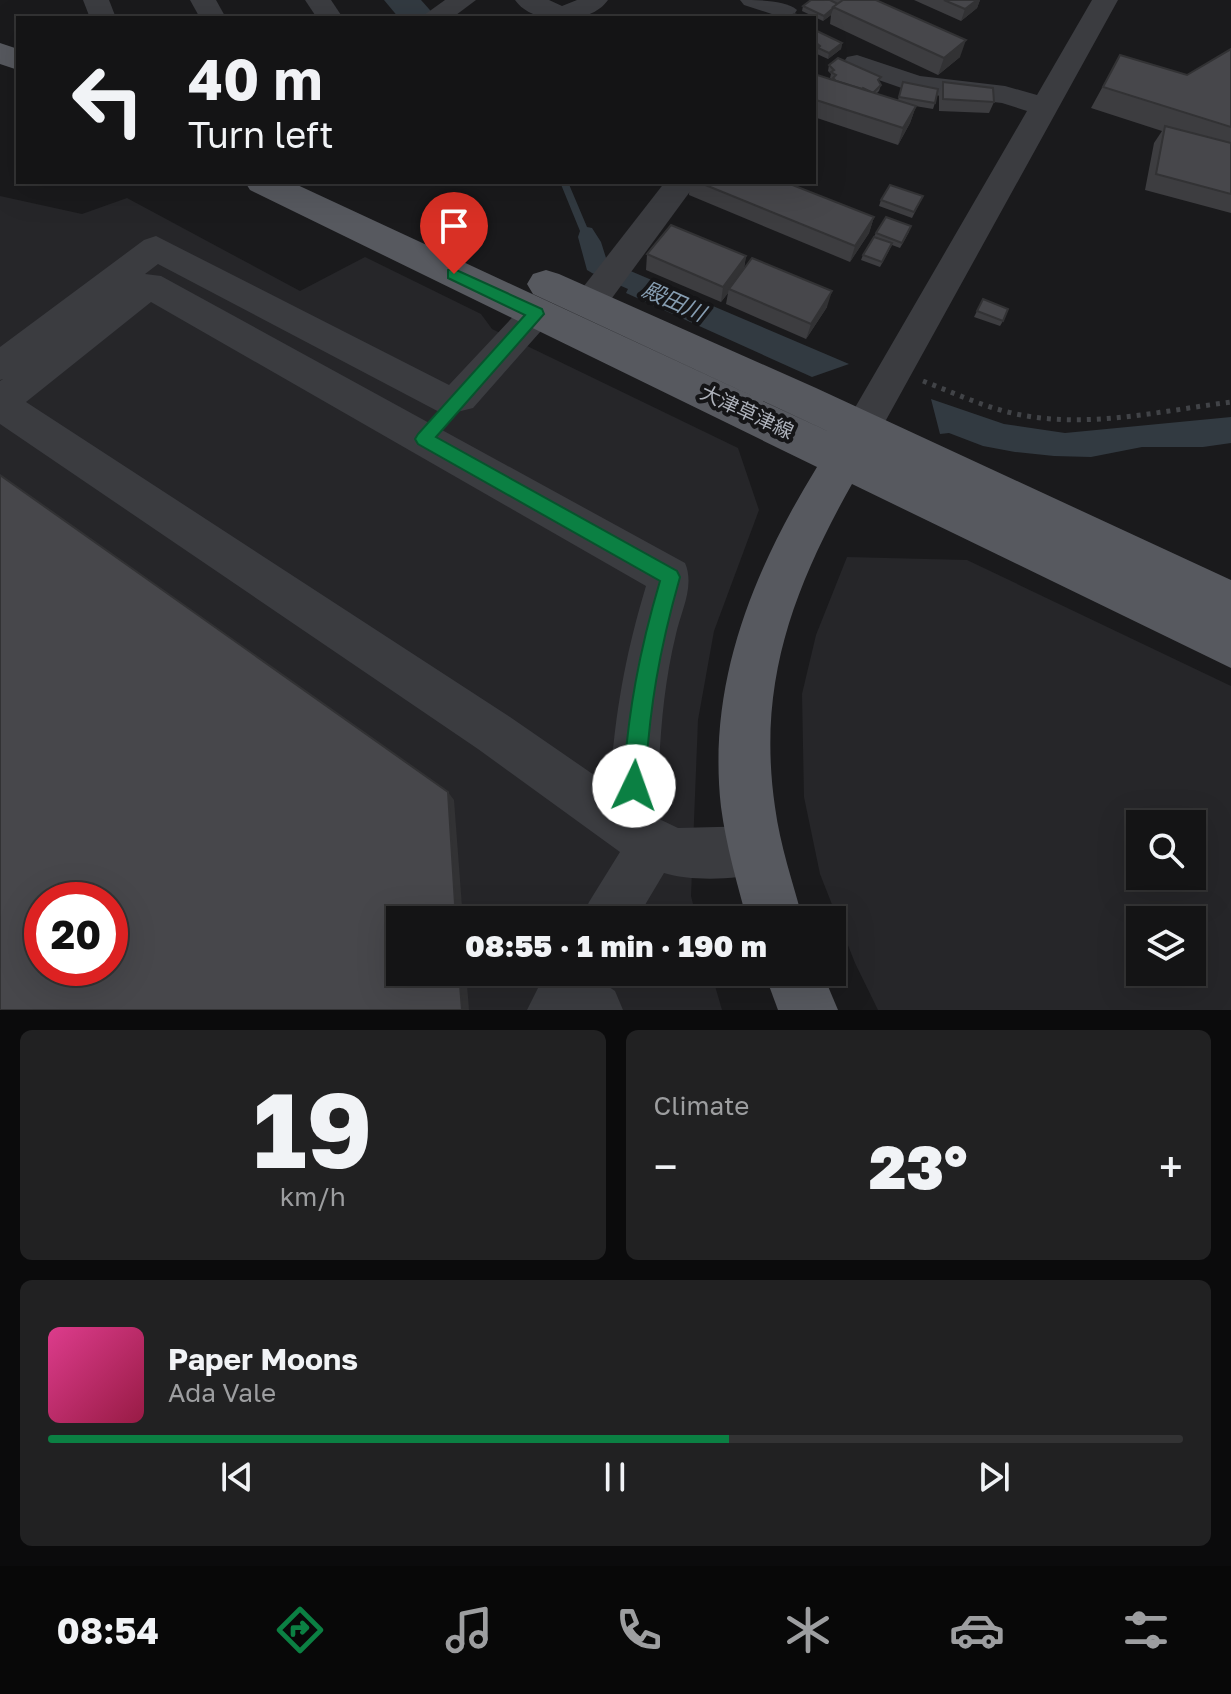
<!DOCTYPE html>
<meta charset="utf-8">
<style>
:root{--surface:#141415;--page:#212122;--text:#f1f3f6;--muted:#9d9ea0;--line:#333334;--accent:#0b8043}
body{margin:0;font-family:"Golos Text","Noto Sans JP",sans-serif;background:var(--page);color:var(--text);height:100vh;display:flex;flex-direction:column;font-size:30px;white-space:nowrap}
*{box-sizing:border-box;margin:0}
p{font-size:26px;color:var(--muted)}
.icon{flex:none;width:44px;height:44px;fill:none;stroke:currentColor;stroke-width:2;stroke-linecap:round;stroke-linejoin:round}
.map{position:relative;height:1010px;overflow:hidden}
.details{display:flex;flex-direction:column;gap:20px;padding:20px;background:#0b0b0c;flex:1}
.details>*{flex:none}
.top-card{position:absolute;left:16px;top:16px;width:800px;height:168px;border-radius:0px;box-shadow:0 8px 32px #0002,0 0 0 2px var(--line);background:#141415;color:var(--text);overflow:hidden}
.controls{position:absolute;left:1126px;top:810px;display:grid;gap:16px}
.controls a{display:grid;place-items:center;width:80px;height:80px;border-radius:0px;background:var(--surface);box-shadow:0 8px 32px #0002,0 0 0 2px var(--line);font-size:40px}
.speed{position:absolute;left:24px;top:882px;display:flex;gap:16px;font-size:40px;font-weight:700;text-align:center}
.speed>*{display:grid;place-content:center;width:104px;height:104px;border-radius:50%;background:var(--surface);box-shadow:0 8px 32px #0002,0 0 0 2px var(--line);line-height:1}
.speed .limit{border:12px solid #d22;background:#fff;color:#111}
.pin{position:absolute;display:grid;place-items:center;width:68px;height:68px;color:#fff;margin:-82px -34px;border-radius:50% 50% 50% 0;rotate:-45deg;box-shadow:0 0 8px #0007}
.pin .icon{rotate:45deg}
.me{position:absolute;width:88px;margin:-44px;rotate:3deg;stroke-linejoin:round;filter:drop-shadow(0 0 6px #0008)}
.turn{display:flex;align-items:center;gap:28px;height:168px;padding:0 40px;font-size:36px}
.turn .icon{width:104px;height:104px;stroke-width:2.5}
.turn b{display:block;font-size:56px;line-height:68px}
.big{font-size:60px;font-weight:800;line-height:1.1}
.details .card{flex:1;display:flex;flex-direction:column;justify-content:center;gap:12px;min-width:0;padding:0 28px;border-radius:12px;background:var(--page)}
.details .dial{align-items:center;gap:0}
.dial b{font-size:104px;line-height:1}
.song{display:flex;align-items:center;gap:24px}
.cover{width:96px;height:96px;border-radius:12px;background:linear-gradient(135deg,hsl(330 70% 55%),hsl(340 70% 35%))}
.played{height:8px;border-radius:4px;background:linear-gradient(90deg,var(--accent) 60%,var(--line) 60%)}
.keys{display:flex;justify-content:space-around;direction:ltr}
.heat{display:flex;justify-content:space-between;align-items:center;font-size:44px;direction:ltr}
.details .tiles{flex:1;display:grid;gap:20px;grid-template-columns:1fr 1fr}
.card:last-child{grid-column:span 2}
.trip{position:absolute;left:386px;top:906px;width:460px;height:80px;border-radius:0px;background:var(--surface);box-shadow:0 8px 32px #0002,0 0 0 2px var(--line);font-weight:800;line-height:80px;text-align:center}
.tab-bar{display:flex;height:128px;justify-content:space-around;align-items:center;background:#080808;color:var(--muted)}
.tab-bar .icon{width:56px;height:56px}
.tab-bar .selected{color:var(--accent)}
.tab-bar b{font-size:36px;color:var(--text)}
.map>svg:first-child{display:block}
.built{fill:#262629;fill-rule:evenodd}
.water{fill:#323a41}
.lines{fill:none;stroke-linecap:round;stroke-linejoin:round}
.river{fill:#323a41;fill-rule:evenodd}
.path{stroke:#414347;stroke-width:5;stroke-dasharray:4 6;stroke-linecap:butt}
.minor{fill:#3b3c40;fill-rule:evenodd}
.major{fill:#57595f;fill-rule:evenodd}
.wall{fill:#3d3d40}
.shaded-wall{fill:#323234}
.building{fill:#47474b;stroke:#323234;stroke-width:2;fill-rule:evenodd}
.route{fill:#0b8043;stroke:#07532c;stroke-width:2}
.labels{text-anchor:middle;stroke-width:8;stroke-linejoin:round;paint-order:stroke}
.street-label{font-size:20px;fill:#adb1ba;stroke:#151517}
.water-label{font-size:22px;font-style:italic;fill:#879eb2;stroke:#151517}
</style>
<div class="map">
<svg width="1231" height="1010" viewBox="0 0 1231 1010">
<rect width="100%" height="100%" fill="#1a1a1c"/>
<g class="built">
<path d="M0 196 82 214 127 198 300 291 365 257 481 314 492 329 738 448 759 510 714 631 698 720 691 896 697 920H400V972H711L722 1010H0ZM42 900H110V968H42Z"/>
<path d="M847 557 967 560 1231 686V1010H878L855 963 820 874 804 797 802 694 816 635ZM1140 824H1192V876H1140ZM1140 920H1192V972H1140Z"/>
</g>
<g class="water">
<path d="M560 182H568L587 227 592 228 601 242 607 261 849 364 812 377 626 293 628 289 592 273 587 270 578 237 580 231Z"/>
<path d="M931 399 1004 424 1065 433 1231 417V443L1203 447H1142L1091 457 1054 456 1015 452 983 446 949 433 940 434Z"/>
</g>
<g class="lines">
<path class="river" d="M384 0H421L437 18H399Z"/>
<path class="path" d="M923 381C954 393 984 407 1016 414 1087 429 1160 411 1231 402"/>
<g class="minor">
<path d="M83 0H109L116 18H90Z"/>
<path d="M190 0H216L226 18H200Z"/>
<path d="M305 0H331L343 18H317Z"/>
<path d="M445 0H476L452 18H420Z"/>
<path d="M515 0H549L562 6 577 0H608C590 26 533 26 515 0Z"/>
<path d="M740 0C757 0 786 0 797 10L793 16 784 18 744 5Z"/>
<path d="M1092 0H1118L875 440 862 445 849 440 843 429 849 418 1027 111 1002 103 916 93 847 69 843 63 847 57 857 55 920 76 1005 86 1037 95Z"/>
<path d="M665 182H697L601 313 589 317 577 313 572 304 577 295Z"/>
<path d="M156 236 449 385 524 305 536 301 548 305 553 314 548 323 473 408 445 415 158 264 145 274 161 276 685 563C695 586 681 611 676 634 661 695 659 756 657 818L678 828 756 826 774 833 781 851 774 869C747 880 692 882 664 873L636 920H581L589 902 620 852 478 749 0 424V381L3 379 0 380V347L144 240ZM151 302 646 586C625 656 615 713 610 786L510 717 26 402Z"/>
<path d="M546 972H603L599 980 615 991 623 1010H527Z"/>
</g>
<g class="major">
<path d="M0 43 18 49V70L0 64Z"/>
<path d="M245 182H291L836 435 533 294 527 284 533 274 546 270 559 274 816 388 1231 580V668L852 484C793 589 757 684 775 807 780 845 793 883 803 920H747C737 883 726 845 721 807 707 683 753 571 817 467L250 190Z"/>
<path d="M764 972H822L838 1010H778Z"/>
</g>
</g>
<g class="wall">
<path d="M811 0H876L960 57 938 75 830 24 831 15 823 21 802 11 803 6Z"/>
<path d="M914 0H980L977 8 961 21Z"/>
<path d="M814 34 842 43 841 49 828 59 817 54V51L814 48Z"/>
<path d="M1231 49V213L1145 190 1154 143 1162 131 1091 108 1120 55 1187 75Z"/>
<path d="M829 65 879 83 881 85 879 91 876 94 898 100 903 82 935 103 933 109 915 106H916L910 123 898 145 814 117V74L833 80 830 78 831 74 828 71Z"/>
<path d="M943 82 994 102 989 113 939 111V94Z"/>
<path d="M690 182H785L874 217 869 233 850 262 689 195Z"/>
<path d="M923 196 912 218 879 206 881 200Z"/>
<path d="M909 232 900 248 892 245 880 267 861 260 863 255 876 233Z"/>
<path d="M647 254 746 256 744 269 827 307 806 339 726 304 728 293 721 302 646 270Z"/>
<path d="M983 299 1003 321 1000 326 974 317Z"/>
</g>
<g class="shaded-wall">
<path d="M977 0H980L977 8 961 21 965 9Z"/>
<path d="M833 9 831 15 823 21 824 16Z"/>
<path d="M966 40 960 57 938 75 944 58Z"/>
<path d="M842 43 841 49 828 59 829 53Z"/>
<path d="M916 106 910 123 898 145 903 128Z"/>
<path d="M874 217 869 233 850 262 855 246Z"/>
<path d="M746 256 743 272 729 289 728 293 721 302 723 287Z"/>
<path d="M832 291 827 307 806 339 811 324Z"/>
<path d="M448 792 454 800 463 920H456Z"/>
<path d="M459 972H466L469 1010H462Z"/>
</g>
<g class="building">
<path d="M811 0H830L838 4 824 16 803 6Z"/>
<path d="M843 0H876L966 40 944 58 833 7Z"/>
<path d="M944 0H977L965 9Z"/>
<path d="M794 14 806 18H790Z"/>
<path d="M817 31 842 43 829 53 818 48 820 46 814 41V34Z"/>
<path d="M1231 49V127L1103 87 1120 55 1187 75Z"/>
<path d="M838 58 881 77 878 80 881 85 873 93 863 88 862 89 836 81 833 78 836 75 831 72 834 70 829 65Z"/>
<path d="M814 74 916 106 903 128 816 100 814 103Z"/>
<path d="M903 82 938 89 935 103 899 97Z"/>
<path d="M943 82 993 88 994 102 943 99Z"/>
<path d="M1165 126 1231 143V194L1156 174Z"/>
<path d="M698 182H785L874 217 855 246Z"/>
<path d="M890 185 923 196 914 212 881 200Z"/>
<path d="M886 217 911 226 902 243 876 233Z"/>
<path d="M671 225 746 256 723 287 647 254Z"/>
<path d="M874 237 892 243 882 262 863 255Z"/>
<path d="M752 258 832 291 811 324 729 289Z"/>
<path d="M983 299 1008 309 1003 321 977 311Z"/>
<path d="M0 475 448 792 456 920H400V972H459L462 1010H0ZM42 900H110V968H42Z"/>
</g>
<path class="route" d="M454 269 542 309 544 314 436 437 677 571 680 577C659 651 649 709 645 786L642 794 634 797 627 794 623 786C628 712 639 652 660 581L418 444 415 439 418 434 525 315 448 278V270Z"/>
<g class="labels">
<g class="street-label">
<text transform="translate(747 412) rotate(25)" y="7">大津草津線</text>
</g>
<g class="water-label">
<text transform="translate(674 301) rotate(24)" y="8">殿田川</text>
</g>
</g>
</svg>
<div class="controls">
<a><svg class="icon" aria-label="search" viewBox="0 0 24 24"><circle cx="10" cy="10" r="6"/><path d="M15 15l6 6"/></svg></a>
<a><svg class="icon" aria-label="layers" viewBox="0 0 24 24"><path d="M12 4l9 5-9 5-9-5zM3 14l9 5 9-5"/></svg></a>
</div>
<div class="speed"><div class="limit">20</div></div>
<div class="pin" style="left:454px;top:274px;background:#d93025"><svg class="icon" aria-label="arrive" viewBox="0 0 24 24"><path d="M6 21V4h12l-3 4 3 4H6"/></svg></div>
<svg class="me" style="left:634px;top:786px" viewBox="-20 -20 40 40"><circle r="19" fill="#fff"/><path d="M0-13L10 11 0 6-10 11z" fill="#0b8043"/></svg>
<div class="trip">08:55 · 1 min · 190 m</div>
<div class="top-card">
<div class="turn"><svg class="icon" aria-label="left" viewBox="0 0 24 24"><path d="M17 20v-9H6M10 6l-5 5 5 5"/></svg><div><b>40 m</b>Turn left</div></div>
</div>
</div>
<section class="details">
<div class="tiles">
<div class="card dial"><b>19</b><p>km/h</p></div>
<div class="card"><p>Climate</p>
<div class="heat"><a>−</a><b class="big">23°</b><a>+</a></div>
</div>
<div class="card">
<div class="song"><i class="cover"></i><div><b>Paper Moons</b><p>Ada Vale</p></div></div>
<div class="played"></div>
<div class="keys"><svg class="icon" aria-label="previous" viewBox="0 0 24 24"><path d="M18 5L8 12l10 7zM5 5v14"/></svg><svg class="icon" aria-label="pause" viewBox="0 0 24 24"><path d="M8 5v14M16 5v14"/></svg><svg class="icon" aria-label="next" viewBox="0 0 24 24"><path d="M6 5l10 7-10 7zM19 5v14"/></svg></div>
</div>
</div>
</section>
<nav class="tab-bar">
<b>08:54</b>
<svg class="icon selected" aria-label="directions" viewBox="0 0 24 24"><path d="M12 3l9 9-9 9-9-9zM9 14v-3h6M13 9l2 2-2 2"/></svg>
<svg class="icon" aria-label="music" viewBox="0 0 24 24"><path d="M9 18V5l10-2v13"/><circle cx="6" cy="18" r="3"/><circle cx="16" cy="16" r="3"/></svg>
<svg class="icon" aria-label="phone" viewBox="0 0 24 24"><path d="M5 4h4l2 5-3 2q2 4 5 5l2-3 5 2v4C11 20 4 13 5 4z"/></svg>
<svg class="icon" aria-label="climate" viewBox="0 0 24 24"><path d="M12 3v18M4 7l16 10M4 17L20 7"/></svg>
<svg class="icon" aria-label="car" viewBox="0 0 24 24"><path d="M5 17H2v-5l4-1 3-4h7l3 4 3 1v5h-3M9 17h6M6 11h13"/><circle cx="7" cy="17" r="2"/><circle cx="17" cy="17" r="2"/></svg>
<svg class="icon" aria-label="filters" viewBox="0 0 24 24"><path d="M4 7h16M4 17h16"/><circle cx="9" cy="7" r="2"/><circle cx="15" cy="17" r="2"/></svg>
</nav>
